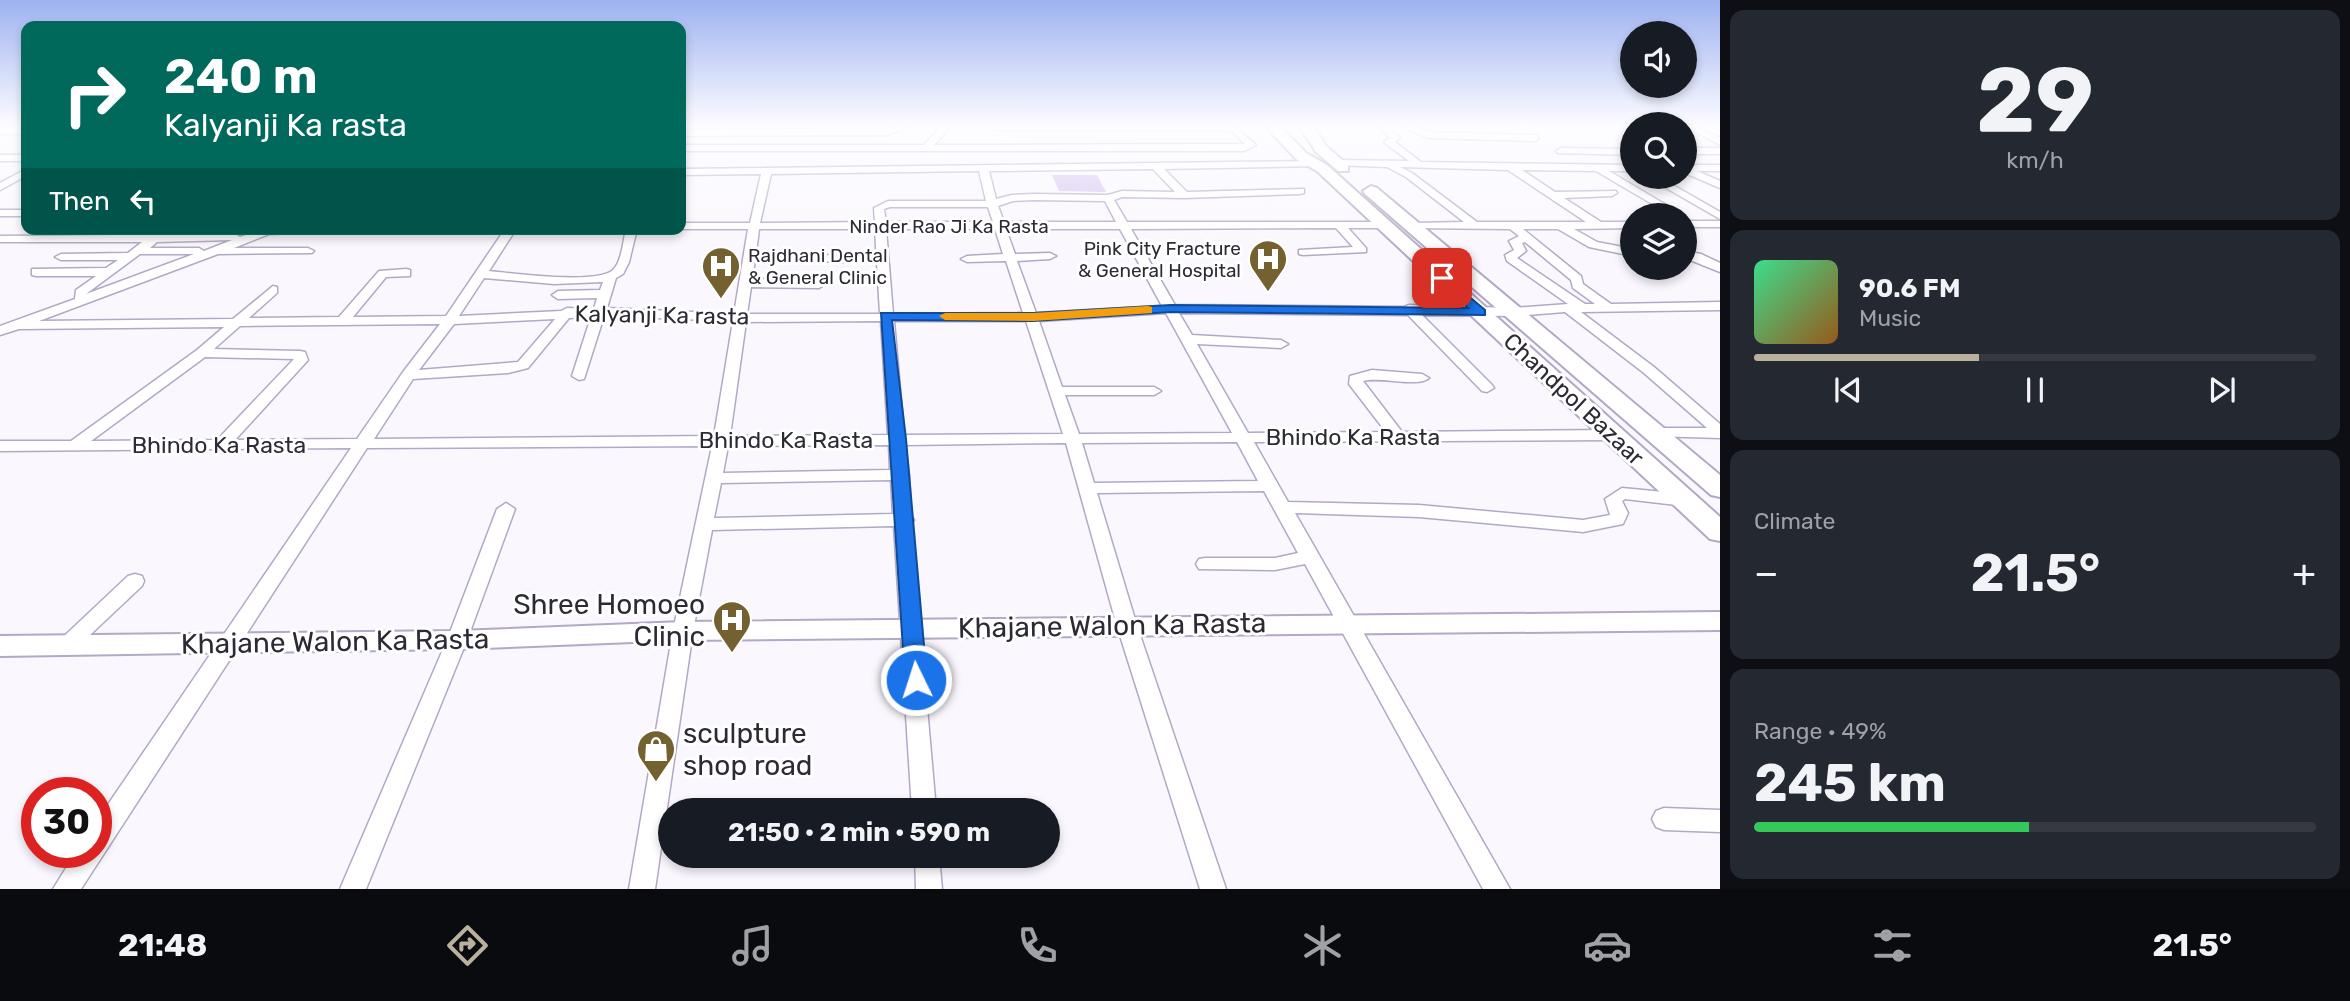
<!DOCTYPE html>
<meta charset="utf-8">
<style>
:root{--surface:#171b24;--page:#242831;--text:#f1f3f6;--muted:#9ea1a6;--line:#363941;--accent:#b9b19d}
body{margin:0;font-family:Rubik,sans-serif;background:var(--page);color:var(--text);height:100vh;display:flex;flex-direction:column;font-size:26px;white-space:nowrap}
*{box-sizing:border-box;margin:0}
p{font-size:23px;color:var(--muted)}
.icon{flex:none;width:38px;height:38px;fill:none;stroke:currentColor;stroke-width:2;stroke-linecap:round;stroke-linejoin:round}
.map{position:relative;flex:1;overflow:hidden}
.side{display:flex;flex-direction:column;gap:10px;padding:10px;background:#0d0f14;width:630px}
.side>*{flex:none}
.banner{position:absolute;left:21px;top:21px;width:665px;height:214px;border-radius:14px;box-shadow:0 4px 10px #0003;background:#00695c;color:#fff;overflow:hidden}
.tools{position:absolute;left:1620px;top:21px;display:grid;gap:14px}
.tools a{display:grid;place-items:center;width:77px;height:77px;border-radius:50%;background:var(--surface);box-shadow:0 4px 10px #0003;font-size:35px}
.speed{position:absolute;left:21px;top:777px;display:flex;gap:14px;font-size:35px;font-weight:700;text-align:center}
.speed>*{display:grid;place-content:center;width:91px;height:91px;border-radius:50%;background:var(--surface);box-shadow:0 4px 10px #0003;line-height:1}
.speed .limit{border:10px solid #d22;background:#fff;color:#111}
.pin{position:absolute;display:grid;place-items:center;width:60px;height:60px;color:#fff;margin:-30px;border-radius:14px;box-shadow:0 4px 10px #0006}
.me{position:absolute;width:77px;margin:-38px;rotate:356deg;stroke-linejoin:round;filter:drop-shadow(0 0 5px #0008)}
.turn{display:flex;align-items:center;gap:24px;height:147px;padding:0 28px;font-size:32px}
.turn .icon{width:91px;height:91px;stroke-width:2.5}
.turn b{display:block;font-size:49px;line-height:60px}
.then{display:flex;align-items:center;height:66px;padding:0 28px;background:#0003;gap:14px;font-size:26px}
.big{font-size:52px;font-weight:700;line-height:1.1}
.side .widget{flex:1;display:flex;flex-direction:column;justify-content:center;gap:10px;min-width:0;padding:0 24px;border-radius:14px;background:var(--page)}
.side .dial{align-items:center;gap:0}
.dial b{font-size:91px;line-height:1}
.song{display:flex;align-items:center;gap:21px}
.cover{width:84px;height:84px;border-radius:10px;background:linear-gradient(135deg,hsl(150 70% 55%),hsl(30 70% 35%))}
.played{height:7px;border-radius:4px;background:linear-gradient(90deg,var(--accent) 40%,var(--line) 40%)}
.keys{display:flex;justify-content:space-around;direction:ltr}
.heat{display:flex;justify-content:space-between;align-items:center;font-size:38px;direction:ltr}
.charge{height:10px;border-radius:5px;background:linear-gradient(90deg,#34c759 49%,var(--line) 0)}
.trip{position:absolute;left:658px;top:798px;width:402px;height:70px;border-radius:35px;background:var(--surface);box-shadow:0 4px 10px #0003;font-weight:700;line-height:70px;text-align:center}
.menu{display:flex;height:112px;justify-content:space-around;align-items:center;background:#090b0e;color:var(--muted)}
.menu .icon{width:49px;height:49px}
.menu .selected{color:var(--accent)}
.menu b{font-size:32px;color:var(--text)}
main{display:flex;flex:1;min-height:0}
.map>svg:first-child{display:block}
.green{fill:#d2c0f0}
.lines{fill:none;stroke-linecap:round;stroke-linejoin:round}
.minor-casing{stroke:#b3a8c5;stroke-width:3}
.tertiary-casing{stroke:#b3a8c5;stroke-width:4}
.primary-casing{stroke:#b3a8c5;stroke-width:4}
.minor{fill:#fff;fill-rule:evenodd}
.tertiary{fill:#fff;fill-rule:evenodd}
.primary{fill:#fff;fill-rule:evenodd}
.route{fill:#1a73e8;stroke:#114b97;stroke-width:2}
.slow{fill:#f59e0b}
.labels{text-anchor:middle;stroke-width:6;stroke-linejoin:round;paint-order:stroke}
.far-street-label{font-size:19px;fill:#2e2a35;stroke:#fff}
.far-poi-label{font-size:19px;fill:#2e2a35;stroke:#fff;text-anchor:end}
.street-label{font-size:23px;fill:#2e2a35;stroke:#fff}
.near-poi-label{font-size:28px;fill:#2e2a35;stroke:#fff;text-anchor:end}
.near-street-label{font-size:28px;fill:#2e2a35;stroke:#fff}
</style>
<main>
<div class="map">
<svg width="1720" height="889" viewBox="0 0 1720 889">
<rect width="100%" height="100%" fill="#faf8fe"/>
<path class="green" d="M1052 175H1097L1106 192 1059 191Z"/>
<g class="lines">
<defs>
<g id="minor">
<path d="M894 127H907L887 135 681 136V130L886 129Z"/>
<path d="M941 127H950L934 145 1245 144 1233 132 1226 130H995L991 127H1235L1256 145 1244 151H681V145H924Z"/>
<path d="M1379 127H1388L1400 138 1395 142 1421 162 1633 165V171H1609L1683 215H1671L1596 171 1522 170 1555 192 1616 191 1617 193 1612 196 1564 198 1601 222H1633V228L1574 229 1597 242 1633 249V256L1589 247 1558 229H1523L1581 276 1583 284 1611 304 1720 302V310L1581 312 1654 367 1720 424V438L1651 436 1648 433 1656 428H1707L1644 373 1565 312 1514 316 1422 315 1492 385 1494 388 1487 392 1482 391 1408 315 1179 313 1192 335 1281 340 1288 344 1281 348 1197 344 1248 433 1386 432 1349 384 1350 376 1372 370 1422 374 1429 378C1417 388 1381 376 1363 381L1402 432 1613 430 1621 435 1613 440 1254 442 1288 502 1419 505 1583 520 1610 515 1605 499 1622 488 1685 494 1693 500 1685 506 1625 499 1622 501 1628 513 1623 524 1583 532 1419 517 1295 513 1510 889H1483L1305 564 1275 570 1199 569 1196 564 1199 559 1205 558H1275L1298 553 1264 491 1097 493 1137 626 1226 889H1200L1117 626 1066 443 905 445 909 475 911 516 914 520 911 524 936 810H912L894 526 712 530 693 631 655 889H629L673 631 712 446 367 448 81 889H53L76 852H96V822L351 448 0 451V441H71L197 350 224 327 19 329 0 335V326L75 299 76 290 96 276H36L32 275V269L106 268 118 260H61L55 257 61 254 128 253 142 242H0V236L235 234 240 237 262 229H324L319 232 269 234 234 248H308L314 251 312 253 218 254 39 321 233 319 273 286 277 287V293L249 318 339 317 379 271 406 269 410 270V276L386 277 353 317 446 316 505 229H516L489 271C512 273 596 285 613 270 622 261 623 241 626 229H637L629 262 623 274 616 278 607 308 734 314 748 229H681V223H750L761 174 681 175V169L1316 161 1321 164 1319 166 1164 169 1187 192 1304 189V193L1300 194 1184 198 1122 197 1114 200 1127 222H1385L1390 225 1385 228H1348L1366 248V252L1303 255 1299 254V250L1353 247 1336 228 1131 229 1175 305 1404 307 1409 305 1514 308 1568 304 1507 261 1505 255 1514 250 1509 241 1519 236 1510 229 1409 228 1408 226 1413 223 1464 222 1406 177 1387 167 1334 165V161L1337 160 1409 161 1386 144 1384 142 1390 138ZM1400 167 1508 170 1586 222H1477L1412 173ZM1153 169 1175 192 1122 191 1108 195 1034 194 1012 195 996 199 989 171ZM979 171 986 201H888L874 208 875 222 760 223 771 174ZM1034 200 1105 201 1116 222H1004L998 206 1013 201ZM890 207H988L993 222H886L884 209ZM759 229H875L880 314H747L751 287 819 288 825 284 819 280 752 279 755 260 854 262 860 259 854 256 756 253ZM886 229H995L1003 254 967 256 961 259 967 262 1006 261 1023 313 893 314ZM1006 229H1120L1162 306 1036 313 1017 261 1050 259 1056 256 1050 253 1015 254ZM232 240 204 251 199 248H150L157 242ZM1525 242 1571 280 1573 288 1595 304H1585L1517 258 1526 251 1522 243ZM140 254H194L86 294ZM484 278 554 284 603 282 600 290 558 291 552 295 558 299 597 298 594 309 567 308 561 311 459 316ZM1166 313 1232 433 1079 434 1065 395H1154L1161 391 1154 387H1062L1039 321ZM604 316 733 321 714 436 374 439 413 379 508 373 528 368 569 318 591 317 572 376 579 380 584 379ZM555 319 518 362 419 370 454 324ZM881 321 888 435 730 436 746 322ZM894 321H1026L1063 434 904 435ZM440 324 403 372 357 439 235 440 308 360 305 352 300 351 214 349 240 326ZM205 357 294 359 217 440 91 441ZM1237 442 1258 481 1094 483 1082 443ZM889 445 890 470 723 473 728 446ZM891 480 893 514 714 518 721 483Z"/>
<path d="M1403 127H1415L1429 132 1535 135 1539 138 1535 141 1428 138Z"/>
<path d="M1633 127V131L1628 128V127Z"/>
<path d="M1686 127H1697L1720 138V145Z"/>
<rect x="0" y="128" width="26" height="6"/>
<path d="M1561 148 1633 149V155L1558 153 1556 151Z"/>
<rect x="1685" y="148" width="35" height="6"/>
<rect x="0" y="155" width="26" height="6"/>
<path d="M1720 165V171H1697L1720 181V188L1685 173V166L1688 165Z"/>
<path d="M26 169V176L0 190V183Z"/>
<path d="M1647 177H1659L1720 212V219Z"/>
<rect x="0" y="210" width="26" height="6"/>
<rect x="1685" y="221" width="35" height="6"/>
<path d="M1685 251 1701 254 1720 263V272L1685 258Z"/>
<path d="M506 503 515 509 467 640 366 889H340L447 640 497 509Z"/>
<path d="M135 574 142 576 144 581 142 586 74 650 67 653 60 650 57 645 60 640 128 576Z"/>
<path d="M1664 808 1720 810V832L1664 830 1656 827 1652 819 1656 811Z"/>
<path d="M915 856H939L942 889H916Z"/>
</g>
<path id="tertiary" d="M1720 612V630L683 640 457 649 0 656V636L457 631 683 622Z"/>
<g id="primary">
<path d="M1266 127H1281L1306 153 1327 165 1720 517V541L1710 539 1317 171 1296 159Z"/>
<path d="M1300 127H1314L1326 146 1348 165V171H1338L1316 152Z"/>
<path d="M1371 186 1377 188 1720 475V497L1711 495 1365 194 1363 191Z"/>
</g>
</defs>
<use href="#minor" class="minor-casing"/>
<use href="#tertiary" class="tertiary-casing"/>
<use href="#primary" class="primary-casing"/>
<use href="#minor" class="minor"/>
<use href="#tertiary" class="tertiary"/>
<use href="#primary" class="primary"/>
</g>
<linearGradient id="sky" x2="0" y2="1"><stop stop-color="#9eb2f1"/><stop offset="0.5" stop-color="#fdfcff"/><stop offset="1" stop-color="#fdfcff" stop-opacity="0"/></linearGradient>
<rect width="1720" height="252" fill="url(#sky)"/>
<path class="route" d="M1442 274 1485 310V315L1171 312 1033 321 892 320 906 439 927 680 923 686 916 689 908 686 905 680 881 313H1033L1171 305 1468 308 1438 280 1436 278Z"/>
<path class="slow" d="M1148 306 1152 307V313L1033 321 945 320 939 316 945 313H1033Z"/>
<defs>
<symbol id="hospital-pin" viewBox="-11 -11 22 30"><path d="M0 17L-7.5 6A9.5 9.5 0 1 1 7.5 6Z" fill="#756130" stroke="#fff"/><path d="M-5-5h3v3.5h4V-5h3V5h-3V1.5h-4V5h-3Z" fill="#fff"/></symbol>
<symbol id="shop-pin" viewBox="-11 -11 22 30"><path d="M0 17L-7.5 6A9.5 9.5 0 1 1 7.5 6Z" fill="#756130" stroke="#fff"/><path d="M-5-2.5h2.3a2.7 3.5 0 0 1 5.4 0H5L5.5 6h-11ZM-1.5-2.5h3a1.5 2.3 0 0 0-3 0Z" fill="#fff"/></symbol>
</defs>
<g fill-rule="evenodd">
<use href="#hospital-pin" x="1246" y="237" width="44" height="60"/>
<use href="#hospital-pin" x="699" y="244" width="44" height="60"/>
<use href="#hospital-pin" x="710" y="598" width="44" height="60"/>
<use href="#shop-pin" x="634" y="727" width="44" height="60"/>
</g>
<g class="labels">
<g class="far-street-label">
<text x="949" y="233">Ninder Rao Ji Ka Rasta</text>
</g>
<g class="far-poi-label">
<text x="1241" y="255">Pink City Fracture<tspan x="1241" dy="22">&amp; General Hospital</tspan></text>
<text x="748" y="262" text-anchor="start">Rajdhani Dental<tspan x="748" dy="22">&amp; General Clinic</tspan></text>
</g>
<g class="street-label">
<text transform="translate(662 315) rotate(1)" y="8">Kalyanji Ka rasta</text>
<text transform="translate(1574 399) rotate(43)" y="8">Chandpol Bazaar</text>
<text x="1353" y="445">Bhindo Ka Rasta</text>
<text x="786" y="448">Bhindo Ka Rasta</text>
<text x="219" y="453">Bhindo Ka Rasta</text>
</g>
<g class="near-poi-label">
<text x="705" y="614">Shree Homoeo<tspan x="705" dy="32">Clinic</tspan></text>
<text x="683" y="743" text-anchor="start">sculpture<tspan x="683" dy="32">shop road</tspan></text>
</g>
<g class="near-street-label">
<text transform="translate(1112 625) rotate(-1)" y="10">Khajane Walon Ka Rasta</text>
<text transform="translate(335 641) rotate(-1)" y="10">Khajane Walon Ka Rasta</text>
</g>
</g>
</svg>
<div class="tools">
<a><svg class="icon" aria-label="sound" viewBox="0 0 24 24"><path d="M4 9h4l5-4v14l-5-4H4zM17 9q2 3 0 6"/></svg></a>
<a><svg class="icon" aria-label="search" viewBox="0 0 24 24"><circle cx="10" cy="10" r="6"/><path d="M15 15l6 6"/></svg></a>
<a><svg class="icon" aria-label="layers" viewBox="0 0 24 24"><path d="M12 4l9 5-9 5-9-5zM3 14l9 5 9-5"/></svg></a>
</div>
<div class="speed"><div class="limit">30</div></div>
<div class="pin" style="left:1442px;top:278px;background:#d93025"><svg class="icon" aria-label="arrive" viewBox="0 0 24 24"><path d="M6 21V4h12l-3 4 3 4H6"/></svg></div>
<svg class="me" style="left:916px;top:680px" viewBox="-20 -20 40 40"><circle r="17" fill="#1a73e8" stroke="#fff" stroke-width="3"/><path d="M0-11L8 9 0 5-8 9z" fill="#fff"/></svg>
<div class="trip">21:50 · 2 min · 590 m</div>
<div class="banner">
<div class="turn"><svg class="icon" aria-label="right" viewBox="0 0 24 24"><path d="M7 20v-9h11M14 6l5 5-5 5"/></svg><div><b>240 m</b>Kalyanji Ka rasta</div></div>
<div class="then">Then<svg class="icon" aria-label="left" viewBox="0 0 24 24"><path d="M17 20v-9H6M10 6l-5 5 5 5"/></svg></div>
</div>
</div>
<section class="side">
<div class="widget dial"><b>29</b><p>km/h</p></div>
<div class="widget">
<div class="song"><i class="cover"></i><div><b>90.6 FM</b><p>Music</p></div></div>
<div class="played"></div>
<div class="keys"><svg class="icon" aria-label="previous" viewBox="0 0 24 24"><path d="M18 5L8 12l10 7zM5 5v14"/></svg><svg class="icon" aria-label="pause" viewBox="0 0 24 24"><path d="M8 5v14M16 5v14"/></svg><svg class="icon" aria-label="next" viewBox="0 0 24 24"><path d="M6 5l10 7-10 7zM19 5v14"/></svg></div>
</div>
<div class="widget"><p>Climate</p>
<div class="heat"><a>−</a><b class="big">21.5°</b><a>+</a></div>
</div>
<div class="widget"><p>Range · 49%</p><b class="big">245 km</b><div class="charge"></div></div>
</section>
</main>
<nav class="menu">
<b>21:48</b>
<svg class="icon selected" aria-label="directions" viewBox="0 0 24 24"><path d="M12 3l9 9-9 9-9-9zM9 14v-3h6M13 9l2 2-2 2"/></svg>
<svg class="icon" aria-label="music" viewBox="0 0 24 24"><path d="M9 18V5l10-2v13"/><circle cx="6" cy="18" r="3"/><circle cx="16" cy="16" r="3"/></svg>
<svg class="icon" aria-label="phone" viewBox="0 0 24 24"><path d="M5 4h4l2 5-3 2q2 4 5 5l2-3 5 2v4C11 20 4 13 5 4z"/></svg>
<svg class="icon" aria-label="climate" viewBox="0 0 24 24"><path d="M12 3v18M4 7l16 10M4 17L20 7"/></svg>
<svg class="icon" aria-label="car" viewBox="0 0 24 24"><path d="M5 17H2v-5l4-1 3-4h7l3 4 3 1v5h-3M9 17h6M6 11h13"/><circle cx="7" cy="17" r="2"/><circle cx="17" cy="17" r="2"/></svg>
<svg class="icon" aria-label="filters" viewBox="0 0 24 24"><path d="M4 7h16M4 17h16"/><circle cx="9" cy="7" r="2"/><circle cx="15" cy="17" r="2"/></svg>
<b>21.5°</b>
</nav>
